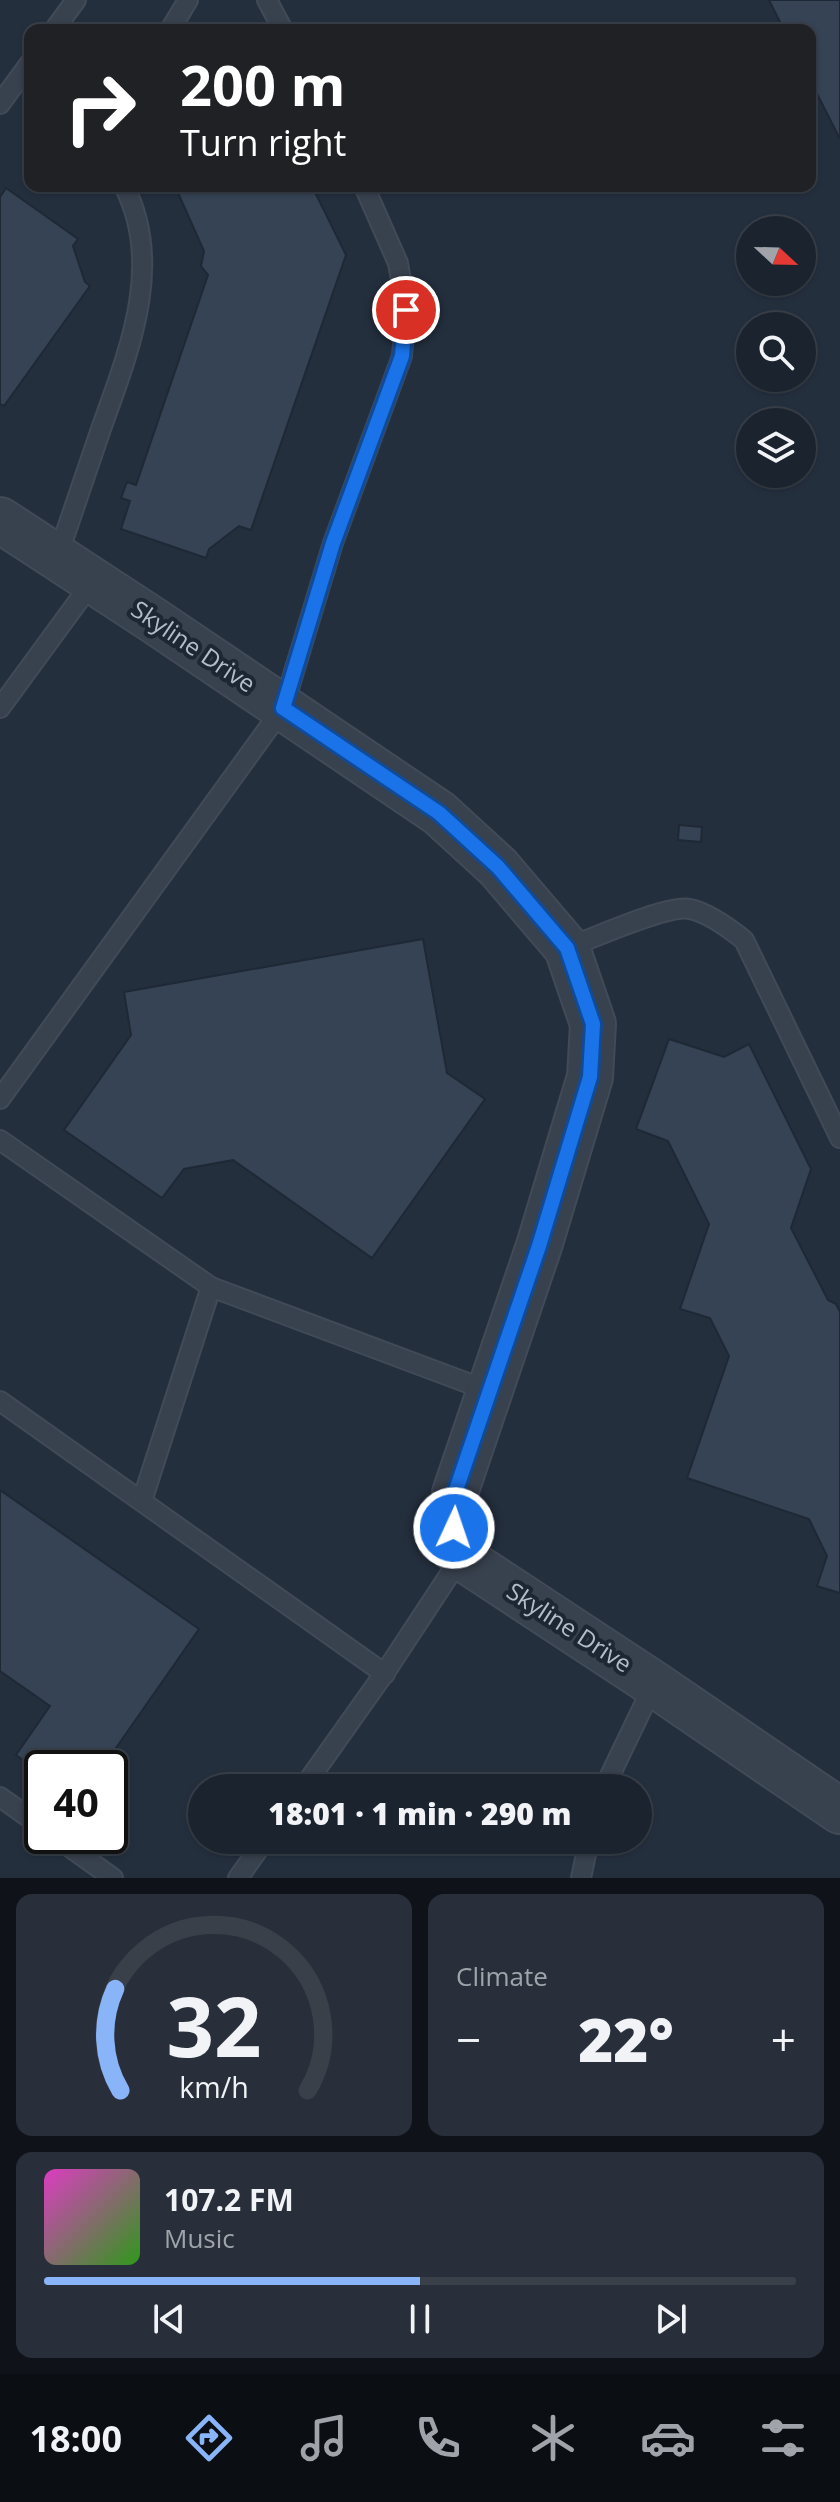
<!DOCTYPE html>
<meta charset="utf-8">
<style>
:root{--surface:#1b232e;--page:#282f3a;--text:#f1f3f6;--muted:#a0a4aa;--line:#39404a;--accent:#8ab4f8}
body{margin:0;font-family:"Open Sans",sans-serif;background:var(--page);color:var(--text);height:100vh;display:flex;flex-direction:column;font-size:30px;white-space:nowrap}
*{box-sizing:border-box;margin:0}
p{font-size:26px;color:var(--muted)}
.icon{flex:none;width:44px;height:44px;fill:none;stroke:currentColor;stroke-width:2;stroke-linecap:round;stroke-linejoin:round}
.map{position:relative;height:1878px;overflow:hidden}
.details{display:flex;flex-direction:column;gap:16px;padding:16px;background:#0f1319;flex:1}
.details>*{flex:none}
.banner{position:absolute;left:24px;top:24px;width:792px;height:168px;border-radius:16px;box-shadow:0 2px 6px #0004,0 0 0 2px var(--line);background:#202124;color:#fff;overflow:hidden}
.needle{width:52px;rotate:112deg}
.tools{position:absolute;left:736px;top:216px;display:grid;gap:16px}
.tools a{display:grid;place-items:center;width:80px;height:80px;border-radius:50%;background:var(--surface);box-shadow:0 2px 6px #0004,0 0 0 2px var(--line);font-size:40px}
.speed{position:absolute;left:24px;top:1750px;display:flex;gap:16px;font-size:40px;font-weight:700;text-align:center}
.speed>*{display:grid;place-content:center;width:104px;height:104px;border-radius:50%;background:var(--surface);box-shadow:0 2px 6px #0004,0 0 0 2px var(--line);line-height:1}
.speed .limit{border:4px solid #111;border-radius:12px;background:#fff;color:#111}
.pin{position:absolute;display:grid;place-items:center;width:68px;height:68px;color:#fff;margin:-34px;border:4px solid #fff;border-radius:50%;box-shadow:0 2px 8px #0007}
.me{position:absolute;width:88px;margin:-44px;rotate:3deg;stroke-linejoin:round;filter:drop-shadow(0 0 6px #0008)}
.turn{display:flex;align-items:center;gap:28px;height:168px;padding:0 24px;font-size:36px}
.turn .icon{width:104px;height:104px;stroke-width:2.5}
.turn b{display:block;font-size:56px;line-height:68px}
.big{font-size:60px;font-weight:800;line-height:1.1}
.details .tile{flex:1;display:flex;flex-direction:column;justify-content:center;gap:12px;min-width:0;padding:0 28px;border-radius:16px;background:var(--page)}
.details .dial{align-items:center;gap:0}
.dial svg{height:208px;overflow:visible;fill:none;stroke:var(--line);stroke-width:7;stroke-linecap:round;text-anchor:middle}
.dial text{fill:var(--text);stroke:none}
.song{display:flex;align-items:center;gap:24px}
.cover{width:96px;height:96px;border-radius:12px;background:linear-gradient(135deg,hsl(310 70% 55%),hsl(110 70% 35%))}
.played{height:8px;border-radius:4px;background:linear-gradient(90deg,var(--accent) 50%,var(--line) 50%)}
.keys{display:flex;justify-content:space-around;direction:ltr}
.heat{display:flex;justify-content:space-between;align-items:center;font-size:44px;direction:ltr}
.details .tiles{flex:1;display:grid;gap:16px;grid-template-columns:1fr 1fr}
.tile:last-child{grid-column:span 2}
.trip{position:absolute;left:188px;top:1774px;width:464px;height:80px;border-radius:40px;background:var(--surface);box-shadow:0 2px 6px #0004,0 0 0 2px var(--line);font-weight:800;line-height:80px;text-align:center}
.tab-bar{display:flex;height:128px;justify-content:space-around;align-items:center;background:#0b0e12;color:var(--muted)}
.tab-bar .icon{width:56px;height:56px}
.tab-bar .active{color:var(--accent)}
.tab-bar b{font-size:36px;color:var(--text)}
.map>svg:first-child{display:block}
.building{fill:#364354;stroke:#1f2835;stroke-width:2}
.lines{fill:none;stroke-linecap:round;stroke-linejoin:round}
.service-casing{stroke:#414a57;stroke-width:22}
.tertiary-casing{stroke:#414a57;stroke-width:48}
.service{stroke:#38414e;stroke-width:18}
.tertiary{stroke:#38414e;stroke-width:44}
.route-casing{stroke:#114b97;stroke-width:20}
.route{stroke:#1a73e8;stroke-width:14}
.labels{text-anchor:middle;stroke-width:8;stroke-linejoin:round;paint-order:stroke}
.street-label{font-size:24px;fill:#b4bcc9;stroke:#1d2633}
</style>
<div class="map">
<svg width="840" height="1878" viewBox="0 0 840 1878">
<rect width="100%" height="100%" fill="#242f3e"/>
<g class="building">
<path d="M769 0H840V139L810 80V30H784Z"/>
<path d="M175 186H312L346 255 251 530 239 526 209 549 206 558 121 529 130 501 121 498 127 482 136 485 208 275 201 266 204 251Z"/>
<path d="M6 188 78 239 73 246 85 282 90 286 4 406 0 404V197Z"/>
<path d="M679 825 702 827 701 842 678 840Z"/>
<path d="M423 939 447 1073 485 1099 372 1258 233 1160 184 1169 162 1198 64 1130 131 1035 124 992Z"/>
<path d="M669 1039 724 1057 749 1044 811 1169 791 1228 828 1300 836 1304 840 1312V1593L817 1586 827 1556 809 1519 687 1478 729 1356 710 1318 680 1309 709 1224 668 1141 636 1129Z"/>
<path d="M0 1490 199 1629 102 1768H42V1774L16 1755 50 1706 0 1671Z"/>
</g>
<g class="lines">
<defs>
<g id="service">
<path d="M267 0 283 30"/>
<path d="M54 30 76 0"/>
<path d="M170 30 188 0"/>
<path d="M0 104 30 63"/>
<path d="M57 558C72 515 86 472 101 429 128 353 165 265 124 186"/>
<path d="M0 708 93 581"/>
<path d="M567 948C591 939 668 904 690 909 709 913 729 928 744 940L840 1138"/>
<path d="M0 1099 283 708 333 543 402 356 406 310 398 263 364 186"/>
<path d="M0 1140 211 1287 489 1391"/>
<path d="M0 1401 385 1674"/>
<path d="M142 1501 211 1287"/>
<path d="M303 1788 388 1668 461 1557"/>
<path d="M604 1788 654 1684"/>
<path d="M0 1797 42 1827"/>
<path d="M54 1836 113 1878"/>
<path d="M238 1878 265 1840"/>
<path d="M581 1878 589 1840"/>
</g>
<path id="tertiary" d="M0 520 150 618 439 813 498 867 567 948 593 1024 590 1077 539 1246 455 1493 454 1528 461 1557 654 1684 840 1811"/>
</defs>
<use href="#service" class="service-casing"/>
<use href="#tertiary" class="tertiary-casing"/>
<use href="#service" class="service"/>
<use href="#tertiary" class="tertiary"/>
</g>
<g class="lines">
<defs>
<path id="route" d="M406 310 402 356 333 543 283 708 439 813 498 867 567 948 593 1024 590 1077 539 1246 455 1493 454 1528"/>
</defs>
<use href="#route" class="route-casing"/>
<use href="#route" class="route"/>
</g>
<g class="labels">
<g class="street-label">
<text transform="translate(193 647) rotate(34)" y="8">Skyline Drive</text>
<text transform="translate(569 1628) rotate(33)" y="8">Skyline Drive</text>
</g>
</g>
</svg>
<div class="tools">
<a><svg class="needle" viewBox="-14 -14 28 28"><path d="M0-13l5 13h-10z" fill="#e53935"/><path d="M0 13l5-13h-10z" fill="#a0a4aa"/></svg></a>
<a><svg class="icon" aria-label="search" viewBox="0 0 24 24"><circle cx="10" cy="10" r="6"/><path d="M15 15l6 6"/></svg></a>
<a><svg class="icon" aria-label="layers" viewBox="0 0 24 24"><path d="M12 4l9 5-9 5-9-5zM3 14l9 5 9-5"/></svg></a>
</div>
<div class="speed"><div class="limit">40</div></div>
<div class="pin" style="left:406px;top:310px;background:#d93025"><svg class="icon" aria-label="arrive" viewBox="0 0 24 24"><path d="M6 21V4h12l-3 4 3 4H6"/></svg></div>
<svg class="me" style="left:454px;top:1528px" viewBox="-20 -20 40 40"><circle r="17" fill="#1a73e8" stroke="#fff" stroke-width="3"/><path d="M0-11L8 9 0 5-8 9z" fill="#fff"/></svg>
<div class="trip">18:01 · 1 min · 290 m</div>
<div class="banner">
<div class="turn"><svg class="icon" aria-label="right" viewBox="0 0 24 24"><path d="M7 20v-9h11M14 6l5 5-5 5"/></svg><div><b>200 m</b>Turn right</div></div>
</div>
</div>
<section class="details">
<div class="tiles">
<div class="tile dial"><svg viewBox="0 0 100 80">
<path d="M14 69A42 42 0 1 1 86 69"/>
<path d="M14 69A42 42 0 0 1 12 30" stroke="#8ab4f8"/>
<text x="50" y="56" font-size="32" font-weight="700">32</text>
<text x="50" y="72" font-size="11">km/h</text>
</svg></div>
<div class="tile"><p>Climate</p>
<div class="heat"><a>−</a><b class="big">22°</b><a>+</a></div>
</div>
<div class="tile">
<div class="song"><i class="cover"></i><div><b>107.2 FM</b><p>Music</p></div></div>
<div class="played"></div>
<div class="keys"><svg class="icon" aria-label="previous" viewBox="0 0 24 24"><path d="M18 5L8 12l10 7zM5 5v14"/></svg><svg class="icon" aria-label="pause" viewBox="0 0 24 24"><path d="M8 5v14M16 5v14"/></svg><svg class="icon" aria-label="next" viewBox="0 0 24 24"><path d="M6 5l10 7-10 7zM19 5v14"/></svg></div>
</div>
</div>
</section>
<nav class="tab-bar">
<b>18:00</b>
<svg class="icon active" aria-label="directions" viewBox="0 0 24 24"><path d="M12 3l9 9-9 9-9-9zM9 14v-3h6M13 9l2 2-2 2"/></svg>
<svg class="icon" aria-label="music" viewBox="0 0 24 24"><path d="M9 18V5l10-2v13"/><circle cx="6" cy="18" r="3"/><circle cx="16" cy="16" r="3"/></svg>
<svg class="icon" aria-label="phone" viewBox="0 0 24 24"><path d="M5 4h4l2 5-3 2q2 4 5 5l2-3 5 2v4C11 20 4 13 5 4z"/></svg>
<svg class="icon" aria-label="climate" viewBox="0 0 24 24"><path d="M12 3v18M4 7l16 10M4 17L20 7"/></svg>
<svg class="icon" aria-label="car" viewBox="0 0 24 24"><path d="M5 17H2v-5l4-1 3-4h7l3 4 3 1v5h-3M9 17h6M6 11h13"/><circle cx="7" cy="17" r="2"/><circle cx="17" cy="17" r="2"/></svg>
<svg class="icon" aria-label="filters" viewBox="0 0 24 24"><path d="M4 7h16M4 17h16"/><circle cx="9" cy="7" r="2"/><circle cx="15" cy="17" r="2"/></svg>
</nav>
